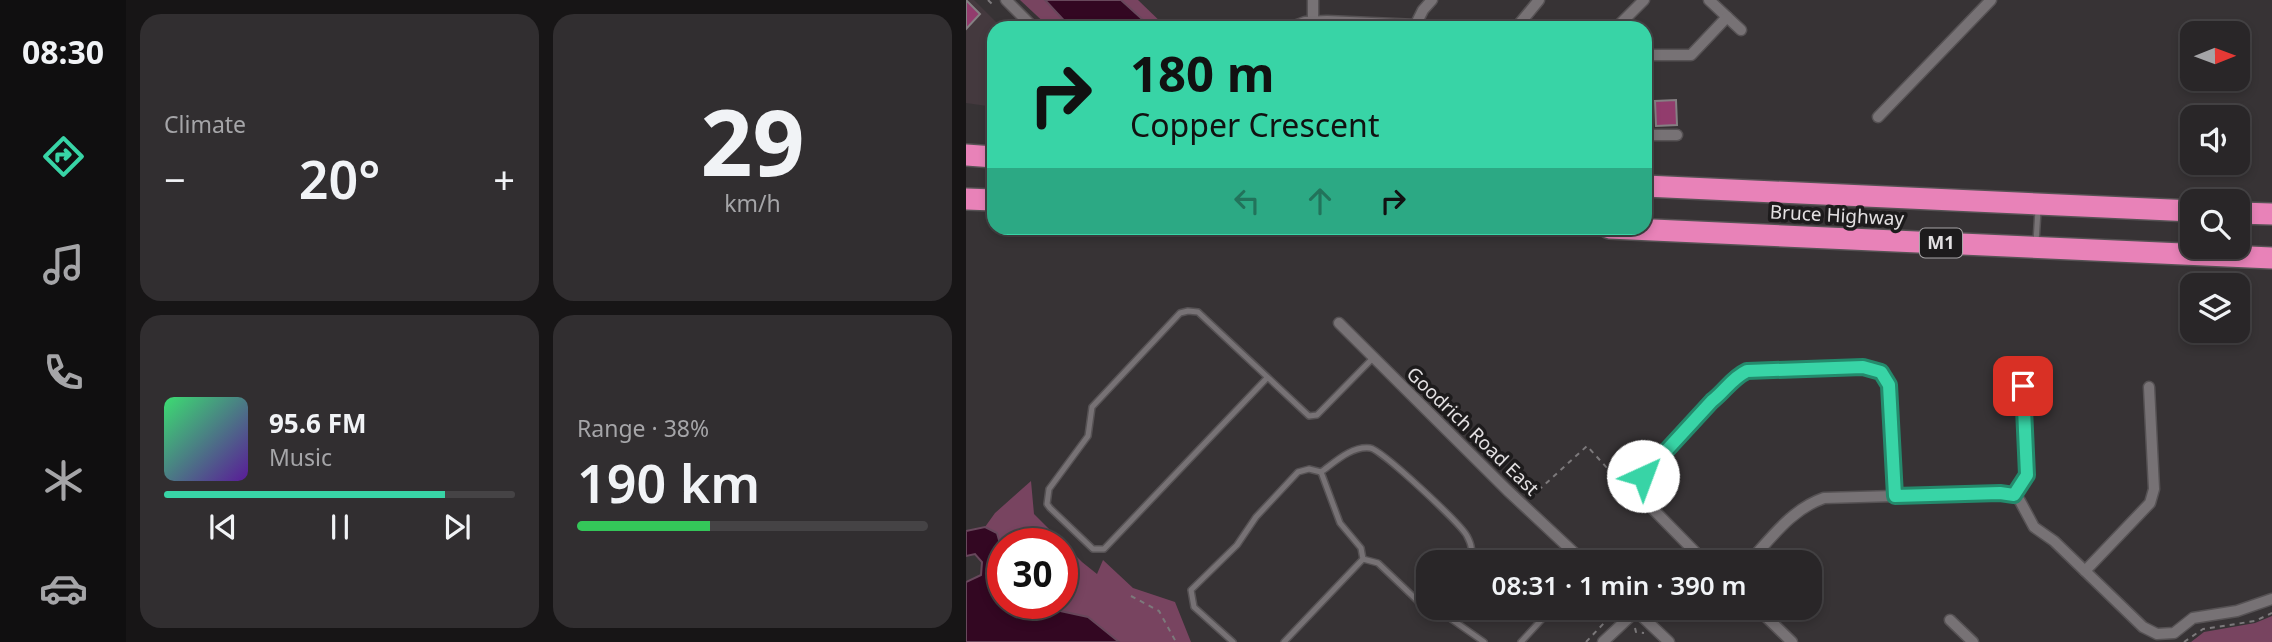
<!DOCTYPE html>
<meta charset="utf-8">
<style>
:root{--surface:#292628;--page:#312e30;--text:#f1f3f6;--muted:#a5a5a8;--line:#454345;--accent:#38d4a6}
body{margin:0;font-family:"Noto Sans",sans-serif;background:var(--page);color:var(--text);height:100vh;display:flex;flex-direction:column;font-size:26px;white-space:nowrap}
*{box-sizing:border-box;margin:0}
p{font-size:23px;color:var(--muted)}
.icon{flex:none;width:38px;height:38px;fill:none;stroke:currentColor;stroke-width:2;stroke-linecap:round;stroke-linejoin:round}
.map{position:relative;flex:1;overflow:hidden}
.drawer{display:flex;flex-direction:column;gap:14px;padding:14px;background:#171516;width:840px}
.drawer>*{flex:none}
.banner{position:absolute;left:21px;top:21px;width:665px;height:214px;border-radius:21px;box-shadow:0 4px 10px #0003,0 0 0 2px var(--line);background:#38d4a6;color:#111;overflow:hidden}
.needle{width:46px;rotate:89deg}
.controls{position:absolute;left:1214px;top:21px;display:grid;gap:14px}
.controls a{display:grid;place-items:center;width:70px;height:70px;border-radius:14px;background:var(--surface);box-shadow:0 4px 10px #0003,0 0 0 2px var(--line);font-size:35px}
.speed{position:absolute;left:21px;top:528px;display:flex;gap:14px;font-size:35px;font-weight:700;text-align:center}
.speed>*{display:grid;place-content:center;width:91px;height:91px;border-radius:50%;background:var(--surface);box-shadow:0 4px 10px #0003,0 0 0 2px var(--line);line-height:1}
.speed .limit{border:10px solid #d22;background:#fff;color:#111}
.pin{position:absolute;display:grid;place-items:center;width:60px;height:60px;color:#fff;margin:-30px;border-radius:14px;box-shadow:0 4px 10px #0006}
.me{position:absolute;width:77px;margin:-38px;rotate:43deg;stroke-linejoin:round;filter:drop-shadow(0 0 5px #0008)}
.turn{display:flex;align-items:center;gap:24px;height:147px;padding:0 28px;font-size:32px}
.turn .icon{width:91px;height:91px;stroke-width:2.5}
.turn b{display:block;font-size:49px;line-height:60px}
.lanes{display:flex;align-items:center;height:66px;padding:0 28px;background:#0003;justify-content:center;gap:35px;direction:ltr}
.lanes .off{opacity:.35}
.big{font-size:52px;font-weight:600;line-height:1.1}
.drawer .card{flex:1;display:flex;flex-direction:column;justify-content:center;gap:10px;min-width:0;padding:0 24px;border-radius:21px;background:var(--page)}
.drawer .dial{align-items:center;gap:0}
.dial b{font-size:91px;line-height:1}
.song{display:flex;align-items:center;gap:21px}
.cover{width:84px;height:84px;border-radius:10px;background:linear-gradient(135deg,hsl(140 70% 55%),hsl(270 70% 35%))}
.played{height:7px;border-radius:4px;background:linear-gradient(90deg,var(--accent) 80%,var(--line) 80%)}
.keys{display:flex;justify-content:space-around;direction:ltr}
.heat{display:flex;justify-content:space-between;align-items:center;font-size:38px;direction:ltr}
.charge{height:10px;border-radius:5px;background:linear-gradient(90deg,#34c759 38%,var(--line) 0)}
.drawer .tiles{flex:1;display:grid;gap:14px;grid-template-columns:repeat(2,1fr)}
.trip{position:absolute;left:450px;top:550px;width:406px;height:70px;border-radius:21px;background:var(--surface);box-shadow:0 4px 10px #0003,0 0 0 2px var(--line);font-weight:600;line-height:70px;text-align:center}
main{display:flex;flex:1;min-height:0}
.menu{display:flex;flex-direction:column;width:126px;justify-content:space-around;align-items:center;background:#100f10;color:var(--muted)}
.menu .icon{width:49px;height:49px}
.menu .on{color:var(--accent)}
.menu b{font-size:32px;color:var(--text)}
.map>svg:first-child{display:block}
.built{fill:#44393e}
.green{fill:#784460}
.water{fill:#330722;stroke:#68485c;stroke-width:2}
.building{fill:#923c6d;stroke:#858083;stroke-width:2}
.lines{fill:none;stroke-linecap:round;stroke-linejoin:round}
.lane-casing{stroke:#565254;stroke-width:8}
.street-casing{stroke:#565254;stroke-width:13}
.highway-casing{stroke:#565254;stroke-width:24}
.path{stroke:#7c797b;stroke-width:2;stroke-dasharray:5 5;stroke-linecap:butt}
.lane{stroke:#777275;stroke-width:5}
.street{stroke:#777275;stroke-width:10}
.highway{stroke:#e882b8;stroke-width:21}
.route-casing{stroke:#248a6c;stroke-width:18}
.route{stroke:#38d4a6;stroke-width:12}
.labels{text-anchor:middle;stroke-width:7;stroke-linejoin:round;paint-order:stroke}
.shield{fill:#1d1b1c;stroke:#a8a5a7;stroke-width:2}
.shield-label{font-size:18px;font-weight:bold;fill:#e3e0e2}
.street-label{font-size:19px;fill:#e3e0e2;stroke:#1d1b1c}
</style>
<main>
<nav class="menu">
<b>08:30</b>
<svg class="icon on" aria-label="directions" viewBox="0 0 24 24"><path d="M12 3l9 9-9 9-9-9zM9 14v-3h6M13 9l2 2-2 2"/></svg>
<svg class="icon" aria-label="music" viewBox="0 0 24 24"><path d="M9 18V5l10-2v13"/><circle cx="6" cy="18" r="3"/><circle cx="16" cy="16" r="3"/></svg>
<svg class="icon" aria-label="phone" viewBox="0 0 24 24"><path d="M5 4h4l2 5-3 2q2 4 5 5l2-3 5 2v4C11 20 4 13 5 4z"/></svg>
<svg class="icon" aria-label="climate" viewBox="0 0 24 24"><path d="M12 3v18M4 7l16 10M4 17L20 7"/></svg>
<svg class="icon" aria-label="car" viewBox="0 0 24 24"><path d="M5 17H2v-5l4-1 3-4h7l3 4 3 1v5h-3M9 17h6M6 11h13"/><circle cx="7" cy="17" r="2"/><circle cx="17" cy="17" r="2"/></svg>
</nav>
<section class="drawer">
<div class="tiles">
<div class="card"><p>Climate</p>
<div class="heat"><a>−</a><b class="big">20°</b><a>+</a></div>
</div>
<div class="card dial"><b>29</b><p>km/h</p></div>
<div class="card">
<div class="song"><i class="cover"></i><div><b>95.6 FM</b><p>Music</p></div></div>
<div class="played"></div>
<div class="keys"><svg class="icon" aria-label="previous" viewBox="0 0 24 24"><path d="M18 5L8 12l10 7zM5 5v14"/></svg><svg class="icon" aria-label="pause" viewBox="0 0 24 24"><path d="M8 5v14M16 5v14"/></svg><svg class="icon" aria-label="next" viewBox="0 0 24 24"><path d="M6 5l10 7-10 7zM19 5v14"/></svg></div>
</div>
<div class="card"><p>Range · 38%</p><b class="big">190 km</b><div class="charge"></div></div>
</div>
</section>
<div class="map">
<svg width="1306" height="642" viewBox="0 0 1306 642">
<rect width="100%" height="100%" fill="#373335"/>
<path class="built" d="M0 0H8L36 28H28V107L0 103Z"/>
<g class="green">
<path d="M54 0H79L105 28H84Z"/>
<path d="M155 0H172L201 28H186Z"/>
<path d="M65 481 68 514 116 562 131 574 137 560 167 588 209 602 225 642H153L122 617 62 604H96V544H69L73 541 64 530 48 544H37V554L31 533 19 527 29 513Z"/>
<path d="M1306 616V642H1225L1238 632 1289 623Z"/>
</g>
<g class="water">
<path d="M79 0H155L186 28H105Z"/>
<path d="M19 527 31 533 37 554V604H62L122 617 153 642H0V582L15 575 16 562 9 554 0 556V531Z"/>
</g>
<g class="building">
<path d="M0 0 14 14 0 29Z"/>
<path d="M710 100 711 125 690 126 689 101Z"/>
</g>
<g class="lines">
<defs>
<g id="lane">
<path d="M1070 242 1072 210"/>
<path d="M301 378 138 549H127L84 508 81 504 83 489 122 436 126 407 214 313 222 311 232 312 343 416 351 415 407 358"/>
<path d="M507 551 524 562"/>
<path d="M462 606 455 604 412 563 397 559 395 548 374 523 355 472C369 462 385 446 404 448 415 449 495 524 501 536 506 545 507 552 503 562"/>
<path d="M468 607 518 642"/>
<path d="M267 642 228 607 225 590 271 545 290 517 332 472 343 469 355 472"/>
<path d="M318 642 397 559"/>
<path d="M555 642 578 617 576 607"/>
</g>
<g id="street">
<path d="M40 0 68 28"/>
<path d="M743 0 775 30"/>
<path d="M347 21V0"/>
<path d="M449 26 457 10 466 0"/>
<path d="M323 28 339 22 361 21 518 28"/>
<path d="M550 28 573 0"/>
<path d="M650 28 678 0"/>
<path d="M679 55H725L761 17"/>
<path d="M912 117 1025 0"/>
<path d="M679 135H711"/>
<path d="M373 323 541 490 618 562"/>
<path d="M1048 495 1061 475 1057 386"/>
<path d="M739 562 677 499 673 487 677 476 759 390 768 377 781 371 897 367 915 371 923 385 929 496"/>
<path d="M783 562C806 537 826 509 858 498L1034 493 1048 495 1054 501 1068 527 1088 541 1177 627 1191 634 1208 633 1227 618 1271 611 1306 599"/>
<path d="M1119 571 1184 503 1188 489 1183 387"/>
<path d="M666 607 703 642"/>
<path d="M790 607 826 642"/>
<path d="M984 620 1007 642"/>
<path d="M637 642 670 611"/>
</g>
<g id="highway">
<path d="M0 155 28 157"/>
<path d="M679 186 1227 211"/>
<path d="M0 199 28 200"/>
<path d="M1272 213 1306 214"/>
<path d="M643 228 1306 258"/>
</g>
</defs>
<use href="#lane" class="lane-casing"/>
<use href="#street" class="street-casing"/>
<use href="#highway" class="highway-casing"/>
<g class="path">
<path d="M22 0 26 4 28 2"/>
<path d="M565 497 621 446 663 492"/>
<path d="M165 596 193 611 210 642"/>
<path d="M669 628 670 632 678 633"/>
<path d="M620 642 639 622 645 607 653 612"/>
<path d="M1218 642 1237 629 1289 621 1306 613"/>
</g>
<use href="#lane" class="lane"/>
<use href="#street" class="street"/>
<use href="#highway" class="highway"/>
</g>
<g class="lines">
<defs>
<path id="route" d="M677 476 746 401C759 391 766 378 781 371L897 367 915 372 923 385 929 496 1034 493 1048 495 1061 475 1057 386"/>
</defs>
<use href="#route" class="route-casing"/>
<use href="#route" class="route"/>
</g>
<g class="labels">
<rect class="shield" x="954" y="228.5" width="42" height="29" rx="5"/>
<g class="shield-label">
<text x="975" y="249">M1</text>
</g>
<g class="street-label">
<text transform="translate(871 215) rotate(3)" y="7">Bruce Highway</text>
<text transform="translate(507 431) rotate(44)" y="7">Goodrich Road East</text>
</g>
</g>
</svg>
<div class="controls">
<a><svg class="needle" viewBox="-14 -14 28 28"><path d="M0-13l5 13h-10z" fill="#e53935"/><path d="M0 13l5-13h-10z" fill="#a5a5a8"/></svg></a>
<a><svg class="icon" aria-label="sound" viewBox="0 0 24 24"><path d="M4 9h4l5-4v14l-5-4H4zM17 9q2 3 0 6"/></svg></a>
<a><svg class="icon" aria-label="search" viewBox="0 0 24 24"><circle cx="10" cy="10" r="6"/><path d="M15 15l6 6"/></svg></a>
<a><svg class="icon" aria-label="layers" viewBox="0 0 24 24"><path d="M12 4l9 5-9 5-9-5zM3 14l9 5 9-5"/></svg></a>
</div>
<div class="speed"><div class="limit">30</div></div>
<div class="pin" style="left:1057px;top:386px;background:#d93025"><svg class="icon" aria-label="arrive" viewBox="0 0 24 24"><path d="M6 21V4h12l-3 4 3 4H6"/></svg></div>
<svg class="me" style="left:677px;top:476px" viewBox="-20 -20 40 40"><circle r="19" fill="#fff"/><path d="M0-13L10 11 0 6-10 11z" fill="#38d4a6"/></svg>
<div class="trip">08:31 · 1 min · 390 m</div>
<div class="banner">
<div class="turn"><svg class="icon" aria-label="right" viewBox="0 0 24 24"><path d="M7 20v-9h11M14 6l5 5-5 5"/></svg><div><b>180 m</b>Copper Crescent</div></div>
<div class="lanes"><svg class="icon off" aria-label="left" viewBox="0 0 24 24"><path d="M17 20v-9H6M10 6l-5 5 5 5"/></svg><svg class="icon off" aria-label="ahead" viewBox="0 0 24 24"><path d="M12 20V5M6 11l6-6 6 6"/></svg><svg class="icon" aria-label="right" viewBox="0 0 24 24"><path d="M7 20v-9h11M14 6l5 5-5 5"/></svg></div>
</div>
</div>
</main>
